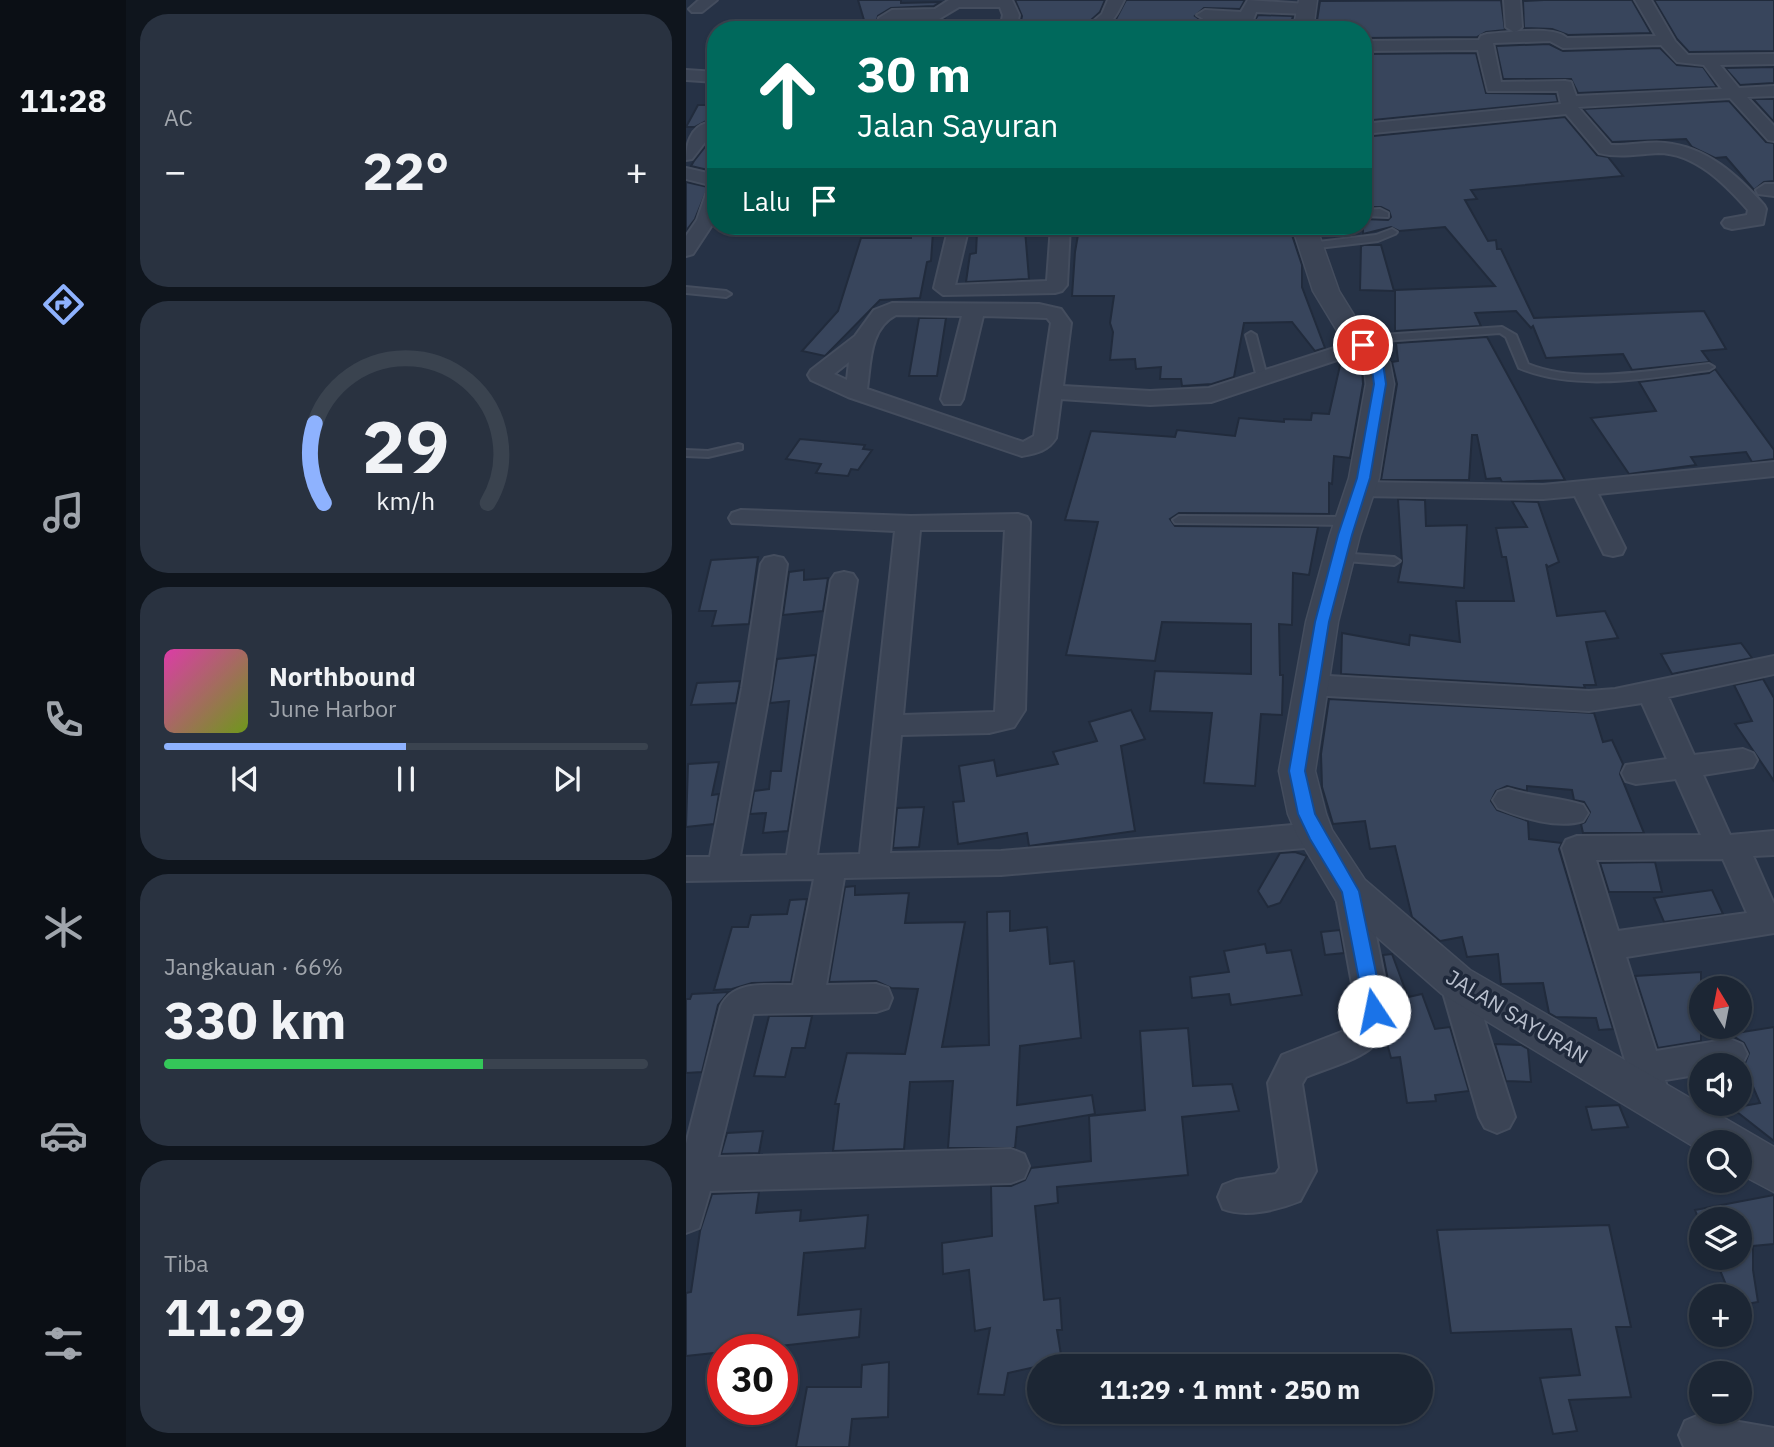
<!DOCTYPE html>
<html lang="id">
<meta charset="utf-8">
<style>
:root{--surface:#1c2634;--page:#293240;--text:#f1f3f6;--muted:#a0a5ac;--line:#3a434f;--accent:#8eb2fe}
body{margin:0;font-family:"IBM Plex Sans",sans-serif;background:var(--page);color:var(--text);height:100vh;display:flex;flex-direction:column;font-size:26px;white-space:nowrap}
*{box-sizing:border-box;margin:0}
p{font-size:23px;color:var(--muted)}
.icon{flex:none;width:38px;height:38px;fill:none;stroke:currentColor;stroke-width:2;stroke-linecap:round;stroke-linejoin:round}
.map{position:relative;flex:1;overflow:hidden}
.panel{display:flex;flex-direction:column;gap:14px;padding:14px;background:#0f151d;width:560px}
.panel>*{flex:none}
.guide{position:absolute;left:21px;top:21px;width:665px;height:214px;border-radius:28px;box-shadow:0 2px 5px #0004,0 0 0 2px var(--line);background:#00695c;color:#fff;overflow:hidden}
.needle{width:46px;rotate:350deg}
.fabs{position:absolute;left:1003px;top:976px;display:grid;gap:14px}
.fabs a{display:grid;place-items:center;width:63px;height:63px;border-radius:50%;background:var(--surface);box-shadow:0 2px 5px #0004,0 0 0 2px var(--line);font-size:35px}
.speed{position:absolute;left:21px;top:1334px;display:flex;gap:14px;font-size:35px;font-weight:700;text-align:center}
.speed>*{display:grid;place-content:center;width:91px;height:91px;border-radius:50%;background:var(--surface);box-shadow:0 2px 5px #0004,0 0 0 2px var(--line);line-height:1}
.speed .limit{border:10px solid #d22;background:#fff;color:#111}
.pin{position:absolute;display:grid;place-items:center;width:60px;height:60px;color:#fff;margin:-30px;border:4px solid #fff;border-radius:50%;box-shadow:0 2px 7px #0007}
.me{position:absolute;width:77px;margin:-38px;rotate:349deg;stroke-linejoin:round;filter:drop-shadow(0 0 5px #0008)}
.turn{display:flex;align-items:center;gap:24px;height:147px;padding:0 35px;font-size:32px}
.turn .icon{width:91px;height:91px;stroke-width:2.5}
.turn b{display:block;font-size:49px;line-height:60px}
.then{display:flex;align-items:center;height:66px;padding:0 35px;background:#0003;gap:14px;font-size:26px}
.big{font-size:52px;font-weight:800;line-height:1.1}
.panel .tile{flex:1;display:flex;flex-direction:column;justify-content:center;gap:10px;min-width:0;padding:0 24px;border-radius:28px;background:var(--page)}
.panel .dial{align-items:center;gap:0}
.dial svg{height:182px;overflow:visible;fill:none;stroke:var(--line);stroke-width:7;stroke-linecap:round;text-anchor:middle}
.dial text{fill:var(--text);stroke:none}
.song{display:flex;align-items:center;gap:21px}
.cover{width:84px;height:84px;border-radius:10px;background:linear-gradient(135deg,hsl(320 70% 55%),hsl(80 70% 35%))}
.played{height:7px;border-radius:4px;background:linear-gradient(90deg,var(--accent) 50%,var(--line) 50%)}
.keys{display:flex;justify-content:space-around;direction:ltr}
.heat{display:flex;justify-content:space-between;align-items:center;font-size:38px;direction:ltr}
.charge{height:10px;border-radius:5px;background:linear-gradient(90deg,#34c759 66%,var(--line) 0)}
.trip{position:absolute;left:341px;top:1354px;width:406px;height:70px;border-radius:35px;background:var(--surface);box-shadow:0 2px 5px #0004,0 0 0 2px var(--line);font-weight:800;line-height:70px;text-align:center}
main{display:flex;flex:1;min-height:0}
.menu{display:flex;flex-direction:column;width:126px;justify-content:space-around;align-items:center;background:#0b0f15;color:var(--muted)}
.menu .icon{width:49px;height:49px}
.menu .current{color:var(--accent)}
.menu b{font-size:32px;color:var(--text)}
.map>svg:first-child{display:block}
.building{fill:#38455c;stroke:#212b3c;stroke-width:2}
.lines{fill:none;stroke-linecap:round;stroke-linejoin:round}
.service-casing{stroke:#444d5e;stroke-width:4}
.minor-casing{stroke:#444d5e;stroke-width:4}
.tertiary-casing{stroke:#444d5e;stroke-width:3}
.service{fill:#3b4455;fill-rule:evenodd}
.minor{fill:#3b4455;fill-rule:evenodd}
.tertiary{fill:#3b4455;fill-rule:evenodd}
.route{fill:#1a73e8;stroke:#114b97;stroke-width:2}
.labels{text-anchor:middle;stroke-width:7;stroke-linejoin:round;paint-order:stroke}
.street-label{font-size:21px;fill:#b9c0ce;stroke:#1f293b}
</style>
<main>
<nav class="menu">
<b>11:28</b>
<svg class="icon current" aria-label="directions" viewBox="0 0 24 24"><path d="M12 3l9 9-9 9-9-9zM9 14v-3h6M13 9l2 2-2 2"/></svg>
<svg class="icon" aria-label="music" viewBox="0 0 24 24"><path d="M9 18V5l10-2v13"/><circle cx="6" cy="18" r="3"/><circle cx="16" cy="16" r="3"/></svg>
<svg class="icon" aria-label="phone" viewBox="0 0 24 24"><path d="M5 4h4l2 5-3 2q2 4 5 5l2-3 5 2v4C11 20 4 13 5 4z"/></svg>
<svg class="icon" aria-label="climate" viewBox="0 0 24 24"><path d="M12 3v18M4 7l16 10M4 17L20 7"/></svg>
<svg class="icon" aria-label="car" viewBox="0 0 24 24"><path d="M5 17H2v-5l4-1 3-4h7l3 4 3 1v5h-3M9 17h6M6 11h13"/><circle cx="7" cy="17" r="2"/><circle cx="17" cy="17" r="2"/></svg>
<svg class="icon" aria-label="filters" viewBox="0 0 24 24"><path d="M4 7h16M4 17h16"/><circle cx="9" cy="7" r="2"/><circle cx="15" cy="17" r="2"/></svg>
</nav>
<section class="panel">
<div class="tile"><p>AC</p>
<div class="heat"><a>−</a><b class="big">22°</b><a>+</a></div>
</div>
<div class="tile dial"><svg viewBox="0 0 100 80">
<path d="M14 69A42 42 0 1 1 86 69"/>
<path d="M14 69A42 42 0 0 1 10 34" stroke="#8eb2fe"/>
<text x="50" y="56" font-size="32" font-weight="700">29</text>
<text x="50" y="72" font-size="11">km/h</text>
</svg></div>
<div class="tile">
<div class="song"><i class="cover"></i><div><b>Northbound</b><p>June Harbor</p></div></div>
<div class="played"></div>
<div class="keys"><svg class="icon" aria-label="previous" viewBox="0 0 24 24"><path d="M18 5L8 12l10 7zM5 5v14"/></svg><svg class="icon" aria-label="pause" viewBox="0 0 24 24"><path d="M8 5v14M16 5v14"/></svg><svg class="icon" aria-label="next" viewBox="0 0 24 24"><path d="M6 5l10 7-10 7zM19 5v14"/></svg></div>
</div>
<div class="tile"><p>Jangkauan · 66%</p><b class="big">330 km</b><div class="charge"></div></div>
<div class="tile"><p>Tiba</p><b class="big">11:29</b></div>
</section>
<div class="map">
<svg width="1088" height="1447" viewBox="0 0 1088 1447">
<rect width="100%" height="100%" fill="#263246"/>
<g class="building">
<path d="M172 0H215V3L256 2 248 6 205 8 192 16 189 30H181Z"/>
<path d="M329 0H419L414 12 394 30H333L336 16Z"/>
<path d="M440 0H559L554 9 518 8 509 16 519 23 562 25 568 22 572 15 607 16 603 30H417L429 21Z"/>
<path d="M815 0 819 30 800 32 791 37 677 38V28L630 27 634 1Z"/>
<path d="M858 0H946L965 33 882 35 866 29 838 28 837 1Z"/>
<path d="M968 0H1088V51L1003 52 991 39Z"/>
<path d="M259 19 257 30 211 27V23L253 22Z"/>
<path d="M863 44 877 51 974 48 991 65 1017 67 1031 87 892 93 885 79H817L810 46Z"/>
<path d="M790 53 800 93 870 94 872 102 677 121V54Z"/>
<path d="M1088 67V83L1054 85 1039 68Z"/>
<path d="M1067 99H1088V122Z"/>
<path d="M1043 101 1080 142 1088 143V181L1078 182 1068 190 1040 157 1029 158 1006 147 1000 139 926 142 897 109Z"/>
<path d="M12 105H30V125L20 121 9 127H0Z"/>
<path d="M879 117 911 155 922 157 937 176 785 190 791 199 779 200 802 241 810 240 811 249H815L848 318 1018 311 1040 349 1016 351 1024 362 946 370 937 354 860 358 847 326 845 328 830 311 789 313 795 326 709 331V290L809 286 759 227 713 231 705 227 677 234V219L702 220 705 217 703 211 695 207H677V137Z"/>
<path d="M30 133V172L5 166 8 161Z"/>
<path d="M0 182 22 187 9 219 0 231Z"/>
<path d="M437 226H603L616 265V287L639 348 629 351 606 322 558 323 548 377 526 384 496 386 495 379H474L475 367 450 369 449 359 424 360 427 332 424 323 428 296H386L389 252 393 229H437Z"/>
<path d="M339 230 343 279 280 282 284 254 290 253 291 232Z"/>
<path d="M247 232 245 261 241 262 234 298 194 300 139 356 116 351 152 311 175 238H225V233Z"/>
<path d="M678 245H695L708 291 674 290 675 246Z"/>
<path d="M233 318H260L251 376H223Z"/>
<path d="M801 337 879 480 816 482 814 478 800 479 791 435H786L783 480H695L711 384 706 362 712 361 710 343Z"/>
<path d="M662 359 669 368 676 367 677 384 664 458 648 456 646 484 643 483V514L493 513 484 519 489 526 632 527 623 575 607 573 606 625 593 624 594 675H597L596 715 575 714 569 786 518 783 526 713 464 711 469 671 565 674V624L476 622 469 661 380 655 412 522 379 520 405 431 489 437 491 430 549 436 553 418 598 422V419L625 420 626 413 643 414 655 361Z"/>
<path d="M1029 369 1088 450V459L1066 462 1060 452 1005 457 1010 465 943 474 905 418 970 411 953 382 1023 373Z"/>
<path d="M114 439 179 445 177 449 186 450 172 470 165 469 162 476 130 473 135 464 100 459Z"/>
<path d="M712 499 739 500 740 526 781 525 778 588 712 582 716 562Z"/>
<path d="M826 501 852 502 873 562 862 567 860 564 871 616 919 611 932 638 900 642 910 685H898L899 688 655 674 656 633 723 645 724 635 774 642 770 601H828L820 557H816L810 528 841 527Z"/>
<path d="M72 557 63 624 26 626 30 611H13L25 560Z"/>
<path d="M118 570V580L142 578 137 611 97 615 103 572Z"/>
<path d="M1055 643 1066 658 986 674 975 654Z"/>
<path d="M130 655 102 831 77 833 80 813 64 814 68 791 83 789 85 771H95L103 701 84 703 91 659Z"/>
<path d="M1077 679 1088 698V781L1049 724 1066 721 1048 685Z"/>
<path d="M54 681 50 703 5 705 11 683Z"/>
<path d="M643 699 908 713 917 742 926 740 937 764 934 774 958 833H897L895 824 899 822 904 812 898 802 888 800 886 790 841 786V791L821 786 810 791 805 801 811 810 842 821 843 839 876 843 873 849 927 1029 913 1030 910 1018 870 1017 863 1013 857 983 815 984 812 954 781 957 776 937 754 941 726 917 709 846 684 849 679 821 647 824 636 787 635 754Z"/>
<path d="M445 710 459 739 435 746 449 831 343 846 341 833 272 844 267 802 278 801 273 766 308 760 311 776 372 764 367 752 411 741 403 722Z"/>
<path d="M33 762 26 795 33 794 28 824 0 827 2 764Z"/>
<path d="M238 807 233 847 207 848 211 808Z"/>
<path d="M609 852 621 856 594 903 582 907 572 891 594 853Z"/>
<path d="M969 862 976 892H923L914 863Z"/>
<path d="M169 886V895L223 893 219 923 279 922 256 1047 303 1045 301 912 324 911V931L361 927 364 964 388 961 395 1038 334 1046 331 1105 406 1095 409 1114 331 1127 329 1148H262L267 1081 224 1082 218 1149 147 1151 153 1104H149L161 1053 219 1054 232 989 205 988 190 981 143 982 159 887Z"/>
<path d="M1026 890 1037 914 978 922 968 898Z"/>
<path d="M121 899 105 982 66 983 46 989 28 990 46 927H62L65 915 101 914 104 900Z"/>
<path d="M654 930 658 953 639 955 635 932Z"/>
<path d="M579 944 581 953 605 950 616 995 545 1005 543 994 506 998 504 977 543 972 538 951Z"/>
<path d="M706 954 722 997 736 994 749 1029 764 1027 783 1091 749 1095 750 1101 721 1103 714 1057 705 1058 699 1036 702 1031 706 1030 708 1010 697 955Z"/>
<path d="M1015 972V1041L972 1048 949 976Z"/>
<path d="M43 992 32 1005 16 1072 0 1073V999H4L6 994Z"/>
<path d="M83 1016H126L119 1048H106L99 1077 68 1076Z"/>
<path d="M1088 1027V1141L1046 1108 1074 1103 1058 1066 1063 1053 1058 1043 1044 1034Z"/>
<path d="M502 1028 507 1086 546 1084 553 1111 496 1117 502 1175 371 1187 372 1203 349 1206 358 1300 374 1298 376 1330H371L376 1361 322 1373 318 1395 292 1394 304 1328 289 1331 283 1270 257 1274 256 1243 306 1236 305 1186H325L339 1180 345 1168 405 1161 403 1116 459 1110 454 1031Z"/>
<path d="M809 1044 835 1045 842 1049 845 1082 820 1081Z"/>
<path d="M933 1105 942 1127 906 1130 900 1107Z"/>
<path d="M77 1131 73 1153 35 1154 41 1133Z"/>
<path d="M73 1192 70 1213 115 1210 114 1221 182 1215 179 1248 118 1253 112 1315 175 1309 173 1337 68 1349H37V1352L0 1356V1293L5 1292 14 1231 26 1194Z"/>
<path d="M1088 1195V1244L1067 1246V1270L1072 1302 1054 1305V1297H1045L1029 1258H1054V1220H1015V1225L1009 1210Z"/>
<path d="M923 1225 945 1327H930L945 1397 883 1400 891 1431 867 1434 854 1378 894 1375 885 1329 765 1333 751 1230Z"/>
<path d="M203 1362 202 1417 166 1419 163 1447H110L121 1387H175L176 1365Z"/>
</g>
<g class="lines">
<defs>
<g id="service">
<path d="M694 209 702 213V217L677 216V210Z"/>
<path d="M706 229 711 232 709 234 692 241 624 249 619 246 624 243 690 235Z"/>
<path d="M0 287 40 291 45 294 40 297 0 293Z"/>
<path d="M816 327 830 335 842 364C893 385 969 370 1023 364L1028 367 1023 370C963 378 891 392 833 368L820 337 814 333 697 341 677 348 672 345 696 335Z"/>
<path d="M565 332 570 335 581 377 580 379H572L571 377 560 335Z"/>
<path d="M52 444 56 445V449L22 457 0 456V450L22 451Z"/>
<path d="M493 516 663 517 669 521 663 525 489 523 487 520Z"/>
<path d="M653 553 708 557 714 561 708 565 649 560 647 557 649 554Z"/>
</g>
<g id="minor">
<path d="M13 0H31L16 12H6L3 9Z"/>
<path d="M263 0H326L333 15 330 30H314L317 15 314 7H273L253 19 209 20 208 30H192L193 18 206 10 249 9Z"/>
<path d="M422 0H438C427 22 423 30 397 30L416 14Z"/>
<path d="M562 0 621 4 629 9 621 14 570 12 567 20 562 22 519 20 511 15 519 10 555 12Z"/>
<path d="M818 0H834L836 27 833 30 828 32 820 27Z"/>
<path d="M949 0H965L989 41 1002 55 1088 54V64L1034 65 1053 88 1088 86V96L1061 97 1088 126V141L1082 140 1044 98 892 107 925 145C943 146 961 141 979 143 1021 147 1051 175 1078 205L1080 209 1077 224 1046 229 1039 227 1036 223 1039 219 1061 215 1062 210C1039 184 1009 153 972 153 952 154 933 158 913 153L880 114 677 134V124L875 104 872 91H802L792 50 677 51V41L793 40 795 36 801 34C820 33 868 25 881 38L970 36ZM864 41 877 48 975 45 991 62 1018 65 1036 89 890 96 885 82 879 81 815 82 807 43Z"/>
<path d="M0 70 30 72V82L0 80Z"/>
<path d="M21 123 30 128 6 159 0 160C0 146 4 127 21 123Z"/>
<path d="M0 168 30 175V219L7 254 0 256V236L11 220 21 191 28 186 0 179Z"/>
<path d="M1079 184H1088V196L1072 194 1070 190Z"/>
<path d="M263 226H283L269 285 361 281 365 226H384L381 285 376 291 369 293 257 295 248 288Z"/>
<path d="M206 303 353 304 375 309 385 323 377 386 464 391 523 388 670 341H684L688 345 684 349 525 402 464 405 375 399 370 438C362 451 351 453 336 456L162 397 125 380 122 375 125 370 169 336 188 310ZM210 315 276 316 255 399 258 404H274L277 399 297 316 361 318 365 323 348 436 337 442 181 389C185 362 183 329 210 315ZM163 362 161 380 148 374Z"/>
<path d="M1088 462V476L912 494 939 548 936 554 927 556 918 554 889 496 857 499 674 496 666 494 662 489 666 484 674 482 857 485Z"/>
<path d="M55 510 225 516 332 514 341 517 344 522 339 710 328 727 303 733 215 735 204 853 315 851 630 823 641 827 645 835 641 843 630 847 315 875 158 878 140 985 190 984 202 988 206 998 202 1008 190 1012 67 1014 32 1157 325 1149 338 1154 343 1166 338 1178 325 1183 24 1191 13 1228 0 1233V1144L35 1006C48 979 82 986 107 985L128 879 0 881V857H24L56 688 75 564 79 558 88 556 97 558 101 564 84 688 54 856 101 855 145 580 149 574 158 572 167 574 171 580 131 855 174 854 209 531 46 523 43 518 46 513ZM234 530H319L309 712 217 715Z"/>
<path d="M1088 656V674L982 697 1008 755 1057 749 1067 753 1071 760 1067 767 1017 775 1044 835 1088 831V855L1067 856 1088 904V933L940 957 970 1051 1044 1039 1056 1044 1061 1054 1056 1064 1052 1066H1015V1074L979 1080 984 1097 979 1108 967 1112 955 1108 950 1097 876 848 880 840 891 836 1015 835 990 779 950 784 940 781 936 773 940 765 981 759 956 703 903 711 625 695 615 692 611 685 615 678 625 675 903 691 929 689ZM1037 859 1061 913 932 931 910 860Z"/>
<path d="M822 789C847 797 873 797 897 805L902 813 897 821C872 829 836 818 812 808L807 800 812 792Z"/>
<path d="M665 879 676 882 681 891 705 1011C702 1055 655 1062 620 1077L616 1084 630 1171 614 1201C592 1210 559 1218 537 1209L532 1197 537 1185 550 1180 590 1174 594 1168 582 1083 596 1055 663 1029 671 1020V1011L649 891 654 882Z"/>
<path d="M770 968 782 972 786 982 829 1117 823 1128 811 1133 799 1128 793 1117 754 982 758 972Z"/>
<path d="M1013 1415 1088 1428V1447H998L993 1435 999 1421Z"/>
</g>
<g id="tertiary">
<path d="M613 0H631L627 30H607Z"/>
<path d="M606 226H630L653 291 674 325 704 363 708 384 693 478 674 535 652 622 629 771 640 814 646 830 679 880 784 970 1088 1147V1192L1054 1174V1143H1015V1151L756 994 651 902 611 835 602 814 593 771 620 622 644 535 663 478 680 384 678 364 650 329 627 291Z"/>
</g>
</defs>
<use href="#service" class="service-casing"/>
<use href="#minor" class="minor-casing"/>
<use href="#tertiary" class="tertiary-casing"/>
<use href="#service" class="service"/>
<use href="#minor" class="minor"/>
<use href="#tertiary" class="tertiary"/>
</g>
<path class="route" d="M677 341 682 342 697 363 700 384 684 478 666 535 643 622 619 771 629 814 673 891 698 1011 695 1016 688 1019 682 1016 679 1011 656 892 624 839 612 814 603 771 629 622 652 535 671 478 688 384 685 363 671 345Z"/>
<g class="labels">
<g class="street-label">
<text transform="translate(831 1017) rotate(31)" y="7">JALAN SAYURAN</text>
</g>
</g>
</svg>
<div class="fabs">
<a><svg class="needle" viewBox="-14 -14 28 28"><path d="M0-13l5 13h-10z" fill="#e53935"/><path d="M0 13l5-13h-10z" fill="#a0a5ac"/></svg></a>
<a><svg class="icon" aria-label="sound" viewBox="0 0 24 24"><path d="M4 9h4l5-4v14l-5-4H4zM17 9q2 3 0 6"/></svg></a>
<a><svg class="icon" aria-label="search" viewBox="0 0 24 24"><circle cx="10" cy="10" r="6"/><path d="M15 15l6 6"/></svg></a>
<a><svg class="icon" aria-label="layers" viewBox="0 0 24 24"><path d="M12 4l9 5-9 5-9-5zM3 14l9 5 9-5"/></svg></a>
<a>+</a>
<a>−</a>
</div>
<div class="speed"><div class="limit">30</div></div>
<div class="pin" style="left:677px;top:345px;background:#d93025"><svg class="icon" aria-label="arrive" viewBox="0 0 24 24"><path d="M6 21V4h12l-3 4 3 4H6"/></svg></div>
<svg class="me" style="left:688px;top:1011px" viewBox="-20 -20 40 40"><circle r="19" fill="#fff"/><path d="M0-13L10 11 0 6-10 11z" fill="#1a73e8"/></svg>
<div class="trip">11:29 · 1 mnt · 250 m</div>
<div class="guide">
<div class="turn"><svg class="icon" aria-label="ahead" viewBox="0 0 24 24"><path d="M12 20V5M6 11l6-6 6 6"/></svg><div><b>30 m</b>Jalan Sayuran</div></div>
<div class="then">Lalu<svg class="icon" aria-label="arrive" viewBox="0 0 24 24"><path d="M6 21V4h12l-3 4 3 4H6"/></svg></div>
</div>
</div>
</main>
